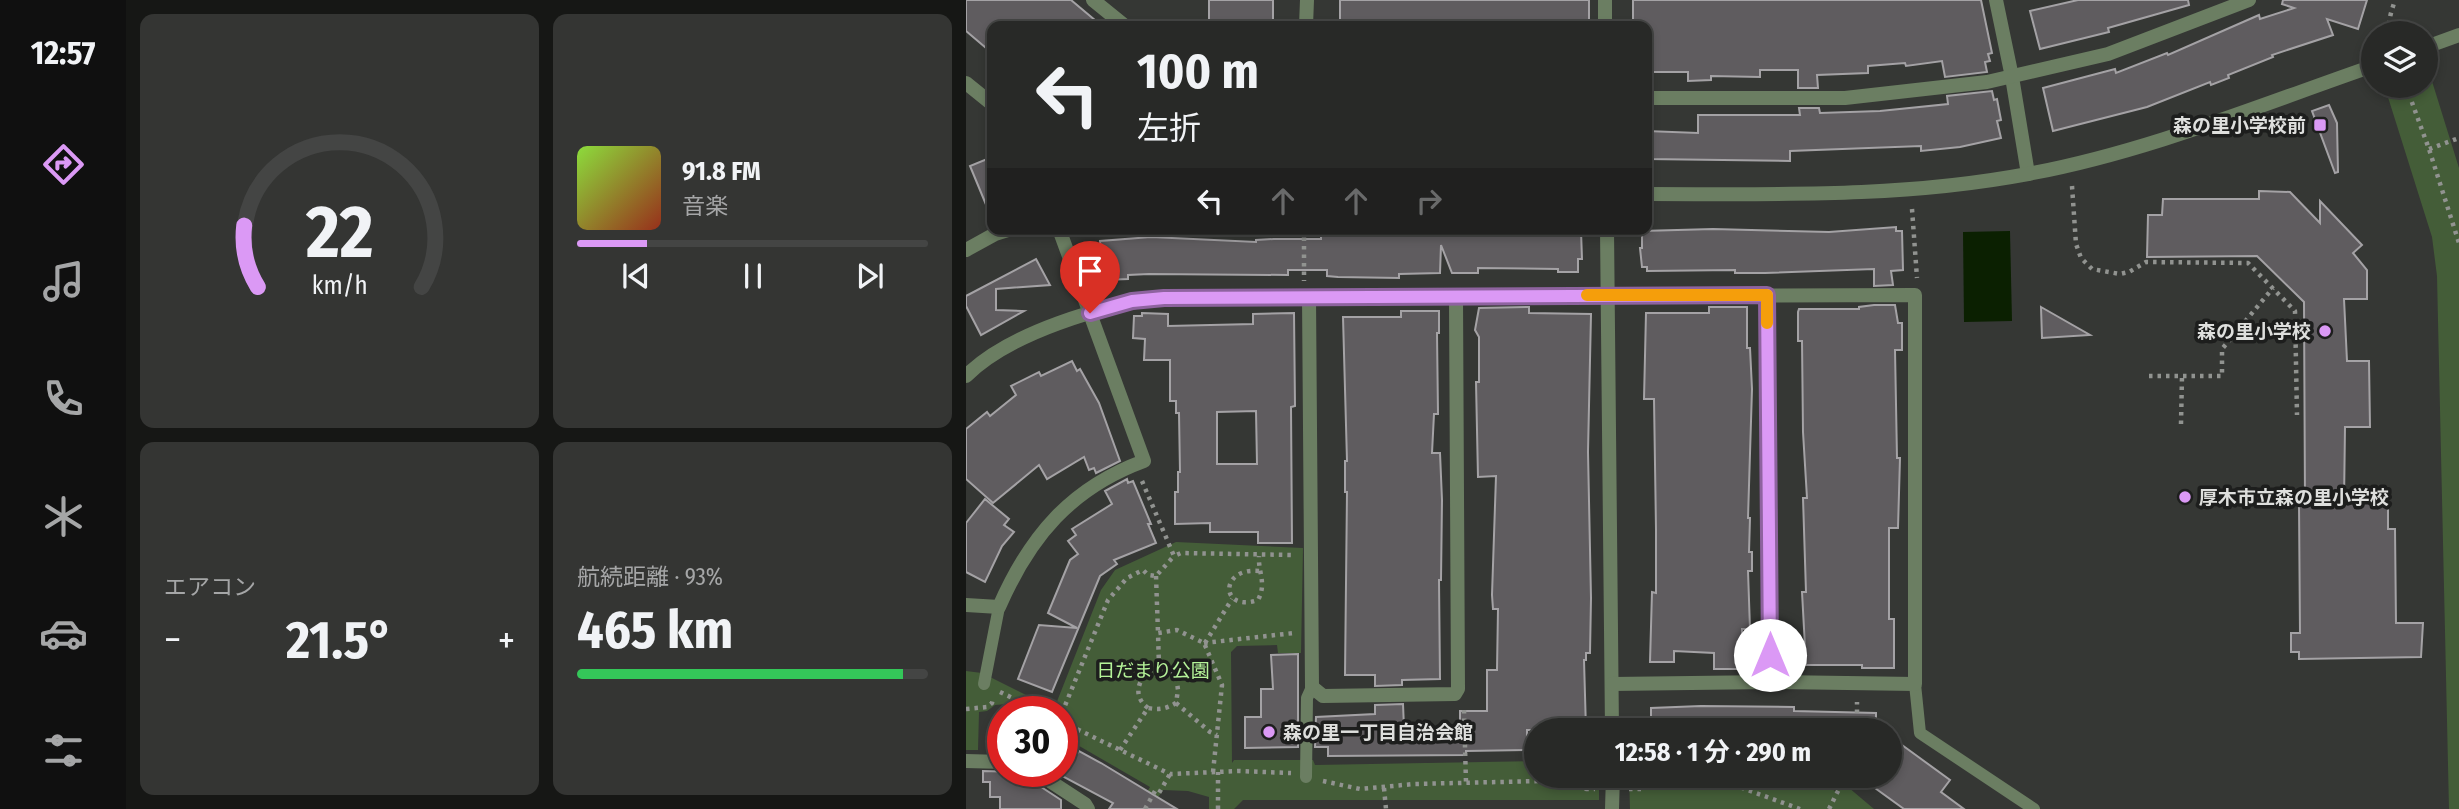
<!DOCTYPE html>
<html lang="ja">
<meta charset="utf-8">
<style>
:root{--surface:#282927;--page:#343533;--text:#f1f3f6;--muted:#a5a6a7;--line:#444544;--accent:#db99f5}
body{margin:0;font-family:"Fira Sans Condensed","Noto Sans JP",sans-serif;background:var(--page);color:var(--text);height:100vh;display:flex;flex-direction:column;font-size:26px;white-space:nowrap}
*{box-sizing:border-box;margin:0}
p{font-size:23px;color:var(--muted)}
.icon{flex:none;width:38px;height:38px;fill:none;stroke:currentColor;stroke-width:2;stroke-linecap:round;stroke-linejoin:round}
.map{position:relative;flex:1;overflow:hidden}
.drawer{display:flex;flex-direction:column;gap:14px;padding:14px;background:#161715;width:840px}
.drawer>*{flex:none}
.banner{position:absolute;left:21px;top:21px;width:665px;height:214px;border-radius:14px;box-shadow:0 4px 10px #0003,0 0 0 2px var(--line);background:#282927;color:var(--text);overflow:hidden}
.controls{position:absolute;left:1395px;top:21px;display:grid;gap:14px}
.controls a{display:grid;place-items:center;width:77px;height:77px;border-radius:50%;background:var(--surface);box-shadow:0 4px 10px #0003,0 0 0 2px var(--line);font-size:35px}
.speed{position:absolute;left:21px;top:696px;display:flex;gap:14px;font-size:35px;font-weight:700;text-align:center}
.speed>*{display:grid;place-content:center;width:91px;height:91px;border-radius:50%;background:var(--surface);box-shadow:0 4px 10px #0003,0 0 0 2px var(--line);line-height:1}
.speed .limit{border:10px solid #d22;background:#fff;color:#111}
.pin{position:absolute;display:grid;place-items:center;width:60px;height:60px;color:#fff;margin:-72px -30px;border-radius:50% 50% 50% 0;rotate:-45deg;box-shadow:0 0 7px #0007}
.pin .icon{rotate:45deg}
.me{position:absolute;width:77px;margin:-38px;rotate:0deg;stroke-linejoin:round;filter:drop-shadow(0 0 5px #0008)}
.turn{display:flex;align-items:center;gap:24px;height:147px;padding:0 35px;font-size:32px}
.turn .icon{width:91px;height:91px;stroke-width:2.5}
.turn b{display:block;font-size:49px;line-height:60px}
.lanes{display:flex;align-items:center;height:66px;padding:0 35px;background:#0003;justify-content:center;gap:35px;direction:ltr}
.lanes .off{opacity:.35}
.big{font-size:52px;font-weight:700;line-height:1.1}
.drawer .tile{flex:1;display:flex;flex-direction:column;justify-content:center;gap:10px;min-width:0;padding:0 24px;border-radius:14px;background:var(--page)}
.drawer .dial{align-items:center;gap:0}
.dial svg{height:182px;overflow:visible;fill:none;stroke:var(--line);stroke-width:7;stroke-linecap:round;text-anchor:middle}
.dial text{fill:var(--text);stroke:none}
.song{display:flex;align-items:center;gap:21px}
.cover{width:84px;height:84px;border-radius:10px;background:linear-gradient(135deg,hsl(90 70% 55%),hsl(10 70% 35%))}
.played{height:7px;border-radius:4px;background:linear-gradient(90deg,var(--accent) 20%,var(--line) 20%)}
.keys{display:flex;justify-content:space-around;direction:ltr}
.heat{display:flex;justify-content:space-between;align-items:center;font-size:38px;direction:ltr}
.charge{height:10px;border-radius:5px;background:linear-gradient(90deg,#34c759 93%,var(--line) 0)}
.drawer .tiles{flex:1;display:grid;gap:14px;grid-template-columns:repeat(2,1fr)}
.trip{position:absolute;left:558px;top:718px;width:378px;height:70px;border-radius:35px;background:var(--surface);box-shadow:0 4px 10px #0003,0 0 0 2px var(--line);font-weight:700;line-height:70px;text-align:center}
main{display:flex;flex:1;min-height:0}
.tab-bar{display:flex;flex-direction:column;width:126px;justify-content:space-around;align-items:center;background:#101010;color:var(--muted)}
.tab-bar .icon{width:49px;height:49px}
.tab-bar .on{color:var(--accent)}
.tab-bar b{font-size:32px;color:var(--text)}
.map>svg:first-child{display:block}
.green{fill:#445d38}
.water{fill:#0b2001}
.building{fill:#5f5c5f;stroke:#a4a2a5;stroke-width:2;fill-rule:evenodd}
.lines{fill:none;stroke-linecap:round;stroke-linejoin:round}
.path{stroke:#919390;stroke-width:4.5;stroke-dasharray:3.5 5;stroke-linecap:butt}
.service{stroke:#6b7e62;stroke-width:12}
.minor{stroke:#6b7e62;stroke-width:14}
.tertiary{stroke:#6b7e62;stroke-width:14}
.route-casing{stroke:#8e639f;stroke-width:18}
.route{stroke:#db99f5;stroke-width:12}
.slow{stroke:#f59e0b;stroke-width:12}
.poi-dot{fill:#db99f5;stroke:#1d1e1d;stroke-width:2.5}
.labels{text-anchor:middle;stroke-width:7;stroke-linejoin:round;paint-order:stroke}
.poi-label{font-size:19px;font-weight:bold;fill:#dedfdd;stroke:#1d1e1d;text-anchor:end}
.park-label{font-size:19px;fill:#b5f399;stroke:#1d1e1d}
</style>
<main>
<nav class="tab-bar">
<b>12:57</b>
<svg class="icon on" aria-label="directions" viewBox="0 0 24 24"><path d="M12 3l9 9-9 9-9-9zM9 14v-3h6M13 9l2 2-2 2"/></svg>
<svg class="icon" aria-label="music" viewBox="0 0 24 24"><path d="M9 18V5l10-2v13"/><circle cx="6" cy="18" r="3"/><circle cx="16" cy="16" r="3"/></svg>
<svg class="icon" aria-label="phone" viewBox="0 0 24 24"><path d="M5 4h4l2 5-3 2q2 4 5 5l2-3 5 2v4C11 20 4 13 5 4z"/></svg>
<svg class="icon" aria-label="climate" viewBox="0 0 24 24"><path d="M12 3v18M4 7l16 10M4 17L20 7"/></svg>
<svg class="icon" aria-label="car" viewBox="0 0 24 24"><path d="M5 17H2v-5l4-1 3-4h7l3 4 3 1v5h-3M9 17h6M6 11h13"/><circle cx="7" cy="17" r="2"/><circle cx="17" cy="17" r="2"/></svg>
<svg class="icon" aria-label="filters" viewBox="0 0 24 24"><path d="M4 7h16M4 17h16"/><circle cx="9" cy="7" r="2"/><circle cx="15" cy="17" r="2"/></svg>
</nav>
<section class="drawer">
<div class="tiles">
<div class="tile dial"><svg viewBox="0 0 100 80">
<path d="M14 69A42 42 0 1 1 86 69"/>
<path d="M14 69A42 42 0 0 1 8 42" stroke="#db99f5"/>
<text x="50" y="56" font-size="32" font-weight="700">22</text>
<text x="50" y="72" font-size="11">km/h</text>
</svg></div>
<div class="tile">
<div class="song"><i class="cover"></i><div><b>91.8 FM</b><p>音楽</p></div></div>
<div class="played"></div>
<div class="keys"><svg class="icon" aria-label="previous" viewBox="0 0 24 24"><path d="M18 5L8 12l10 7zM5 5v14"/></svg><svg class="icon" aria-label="pause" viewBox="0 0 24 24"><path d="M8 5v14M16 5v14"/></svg><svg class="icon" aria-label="next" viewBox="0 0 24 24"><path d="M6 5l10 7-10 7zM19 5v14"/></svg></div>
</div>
<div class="tile"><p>エアコン</p>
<div class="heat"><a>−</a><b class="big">21.5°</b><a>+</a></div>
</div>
<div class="tile"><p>航続距離 · 93%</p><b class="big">465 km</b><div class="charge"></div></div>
</div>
</section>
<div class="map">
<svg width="1493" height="809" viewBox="0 0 1493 809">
<rect width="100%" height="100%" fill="#353734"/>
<g class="green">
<path d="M1465 78 1493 168V809H1483L1471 276 1466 237 1421 94 1444 86H1460V80Z"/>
<path d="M210 542 337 548 335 653H312L311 645 271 646 265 652 266 763 268 760H347L349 765 570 761V775H633V800H277L268 809H243V797L222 791 197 790 184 809H171L184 787 96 736V712H55L41 704 29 705 21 711 13 712 12 750H0V671L16 673 88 709 135 590 149 570Z"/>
<path d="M663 775H842L869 791 876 782 908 809H664Z"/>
</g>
<path class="water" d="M1044 231 1046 321 998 322 997 232Z"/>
<g class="building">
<path d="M0 0H105L136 26H26V53L0 31Z"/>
<path d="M243 0H307V26H287V20L243 21Z"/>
<path d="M374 0H623V26H518V22L466 21V26H374Z"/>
<path d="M667 0H1015L1026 53 1022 54 1024 61 1019 62 1021 72 979 77 976 61 940 66 939 63 902 66V73L851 75 852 88H832V70H794V77L745 76V80L722 81V72H681V26H667Z"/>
<path d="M1112 0H1222L1223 5 1142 28 1143 32 1074 49 1064 11Z"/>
<path d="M1317 0H1401L1392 29 1361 19 1367 35 1306 55 1307 57 1262 75 1263 78 1245 85 1244 82 1181 107 1087 131 1077 88 1149 69 1150 73 1201 53 1202 55 1293 15 1294 19 1328 8 1316 4Z"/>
<path d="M1026 91 1028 100 1031 99 1035 120 1031 121 1035 138 994 147 955 151V146L824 151V161L681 159V131L732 133V115H834L833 108H853L854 113 914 111 982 104 981 96Z"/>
<path d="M1363 105 1371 123 1372 172 1369 173 1346 111Z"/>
<path d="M26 157V219L4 166Z"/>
<path d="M1293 191 1324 192 1354 223V201L1396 245 1387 253 1401 270V299H1378L1381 361H1403L1404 427H1379L1378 502H1422V529H1429L1430 623H1457L1455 657 1333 659V652H1325V633H1334L1333 503H1339L1338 302 1291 256 1181 257 1182 215H1196L1197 199H1293Z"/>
<path d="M930 227V231H936L937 270 925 271 927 285 908 286V269L799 273H769V270L681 271V267H676L674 248H676V231L747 229 863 232Z"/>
<path d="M480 231 592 234V231H615L616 259H612V272H592V269L512 268V273H486L475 245 474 273 433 274V278L372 277 361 276V270H322V275L183 274 162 275V279L137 280 134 241 185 237 290 242V240L308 239H355V234Z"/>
<path d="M70 259 84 285 30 289V310L58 311 15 335 0 306V296Z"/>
<path d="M908 305H929L932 323H936V350H929L931 458H934L932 528H923V619H928V668H896V665H840L836 592H840L837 498H841L837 432 836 341H832V312L833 309H893V307Z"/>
<path d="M563 307V313L625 314 622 452 625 598 624 653H620V660H618L620 730H561V750L500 751V755L362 756V747H349L350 717 409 714V705L437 704 438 728 443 727V731H494V711H521V670H531L532 609H527L526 595 530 476 512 477 510 382H513V337L509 330 513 308Z"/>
<path d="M743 307H781V348H784L786 389 782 518H784L783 552H786V571H782L784 629H776V669H748V653L708 651V662H684L686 592 690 593V529L688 399H678L680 313H743Z"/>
<path d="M1075 307 1124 335 1076 338Z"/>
<path d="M435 311H473V333H471L472 414H468L466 453H474L476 500 475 580H473L474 679 436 680V685L409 686V675H379L381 492H379V461H381L377 317H435Z"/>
<path d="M176 313 202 314V326L287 324V314L328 313 329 406 325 407 326 543H292V532H244V523L209 524V492H212V472H214L213 413H210V401H204V360H178L179 339 167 338 168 316H176ZM290 411 291 464H251V412Z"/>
<path d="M106 361 111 371 114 369 133 403 154 461 130 473 128 468 123 470 118 457 81 479 73 465 27 503 0 479V429L21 412 24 416 50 395 45 386 73 372 75 376Z"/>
<path d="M161 479 162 483 167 481 185 524H182L190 543 148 560 151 564 134 576 86 692 52 679 73 625 111 628 82 613 104 560 112 554 102 541 110 535 106 529 146 504 139 491Z"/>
<path d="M19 499 43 519 38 525 48 532 36 546 19 582 0 572V523Z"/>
<path d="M332 654V747L279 748V717H295V689H307L305 655Z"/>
<path d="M735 706 828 707V711L910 713V730H685V708Z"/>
<path d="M36 720 37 752H23Z"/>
<path d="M96 745 111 754 113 751 135 763 211 809H143L147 803 96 776Z"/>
<path d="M936 745 984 780 975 792 998 809H938L891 775H924V761Z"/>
<path d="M17 771 51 772V783H69L95 800V809H34V797H24V782H17Z"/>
</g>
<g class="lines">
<g class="path">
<path d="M1424 33C1421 22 1426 10 1429 0"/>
<path d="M1440 86 1463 149 1493 243"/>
<path d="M1463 149 1493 138"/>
<path d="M1106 186 1110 244 1115 258 1126 269 1154 274 1163 272 1180 262 1282 263 1329 311 1331 415"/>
<path d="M946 209 951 278"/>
<path d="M338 229V281"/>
<path d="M1183 376H1256V349L1307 288"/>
<path d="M1215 424 1216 376"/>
<path d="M176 481 208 556 215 553 328 555"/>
<path d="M293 571C253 567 254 613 292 600 301 583 292 573 293 556"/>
<path d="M190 576 192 633"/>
<path d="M238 643 328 633"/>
<path d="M239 643 266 599"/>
<path d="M34 692 76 712"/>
<path d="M210 703 244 732 251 735"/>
<path d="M182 708C163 694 175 672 193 667"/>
<path d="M0 709 21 707 26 703 27 698"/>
<path d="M498 710 500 783"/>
<path d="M96 713 142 600 161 578 177 570 182 575 190 576 208 556"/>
<path d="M96 722 204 774 272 771 325 773"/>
<path d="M891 730V702"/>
<path d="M154 750 182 708C193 710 200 709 210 703L212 690 210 675 204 670 193 667 192 633 211 630 238 643 256 685 247 772"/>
<path d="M678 775 681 782 768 785 834 809"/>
<path d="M618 780 620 789H629"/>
<path d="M357 781 394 789 448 784 618 780V775"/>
<path d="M418 788 420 809"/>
<path d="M663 789H678L681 782"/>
<path d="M179 809 189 791 193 793 204 774"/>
<path d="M252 809V772"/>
<path d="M863 809 880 775"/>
</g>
<g class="service">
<path d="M18 684 33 607"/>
<path d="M949 684 954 733 1068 809"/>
<path d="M340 777 341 698 346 687"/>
</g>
<g class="minor">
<path d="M127 0 159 26"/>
<path d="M639 0V26"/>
<path d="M1030 0 1046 77 1062 174"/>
<path d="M340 26 341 0"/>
<path d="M0 83 26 104"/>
<path d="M681 98H879L1021 82 1142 54 1283 0"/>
<path d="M641 229 646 730"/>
<path d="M801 295 804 682"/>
<path d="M343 297 346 687 357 696 489 694 492 689 490 297"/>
<path d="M0 376C43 333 138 304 198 298L949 295V684L804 682 646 684"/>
<path d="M0 605 33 607C64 536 105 488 178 461L93 229"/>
<path d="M0 761 37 762"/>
<path d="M70 772 119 804 122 809"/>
<path d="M646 809 647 775"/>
</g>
<g class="tertiary">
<path d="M1460 47 1493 35"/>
<path d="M681 194C810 194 934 198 1062 174 1181 152 1294 105 1407 66"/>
<path d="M0 250 29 234 45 229"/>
</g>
</g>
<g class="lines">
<defs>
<path id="route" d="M124 313 166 301 198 298 801 295 804 655"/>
</defs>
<use href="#route" class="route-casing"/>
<use href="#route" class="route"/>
<path class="slow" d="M621 295H801V323"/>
</g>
<g class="poi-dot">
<rect x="1347" y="118" width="14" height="14" rx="3.5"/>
<circle cx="1359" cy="331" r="7"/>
<circle cx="1219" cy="497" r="7"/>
<circle cx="303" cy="732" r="7"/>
</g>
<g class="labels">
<g class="poi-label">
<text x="1340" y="132">森の里小学校前</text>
<text x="1345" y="338">森の里小学校</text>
<text x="1233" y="504" text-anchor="start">厚木市立森の里小学校</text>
<text x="317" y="739" text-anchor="start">森の里一丁目自治会館</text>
</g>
<g class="park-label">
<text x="187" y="677">日だまり公園</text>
</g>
</g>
</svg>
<div class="controls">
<a><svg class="icon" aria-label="layers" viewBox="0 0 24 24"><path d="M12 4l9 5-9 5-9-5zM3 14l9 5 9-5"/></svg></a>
</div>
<div class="speed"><div class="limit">30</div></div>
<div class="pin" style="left:124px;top:313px;background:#d93025"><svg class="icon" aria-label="arrive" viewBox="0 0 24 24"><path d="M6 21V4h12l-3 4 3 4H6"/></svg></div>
<svg class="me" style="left:804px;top:655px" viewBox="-20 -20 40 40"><circle r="19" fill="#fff"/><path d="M0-13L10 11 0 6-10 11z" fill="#db99f5"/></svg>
<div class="trip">12:58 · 1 分 · 290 m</div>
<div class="banner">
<div class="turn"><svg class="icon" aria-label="left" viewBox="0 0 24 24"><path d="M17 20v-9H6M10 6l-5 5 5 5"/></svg><div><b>100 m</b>左折</div></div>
<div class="lanes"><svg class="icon" aria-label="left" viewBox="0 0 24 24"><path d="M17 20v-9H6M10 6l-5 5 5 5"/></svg><svg class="icon off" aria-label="ahead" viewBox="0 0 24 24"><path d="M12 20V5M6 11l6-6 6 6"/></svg><svg class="icon off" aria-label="ahead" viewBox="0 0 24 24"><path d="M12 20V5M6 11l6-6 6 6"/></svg><svg class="icon off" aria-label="right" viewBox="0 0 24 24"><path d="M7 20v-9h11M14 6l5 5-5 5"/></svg></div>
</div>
</div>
</main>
